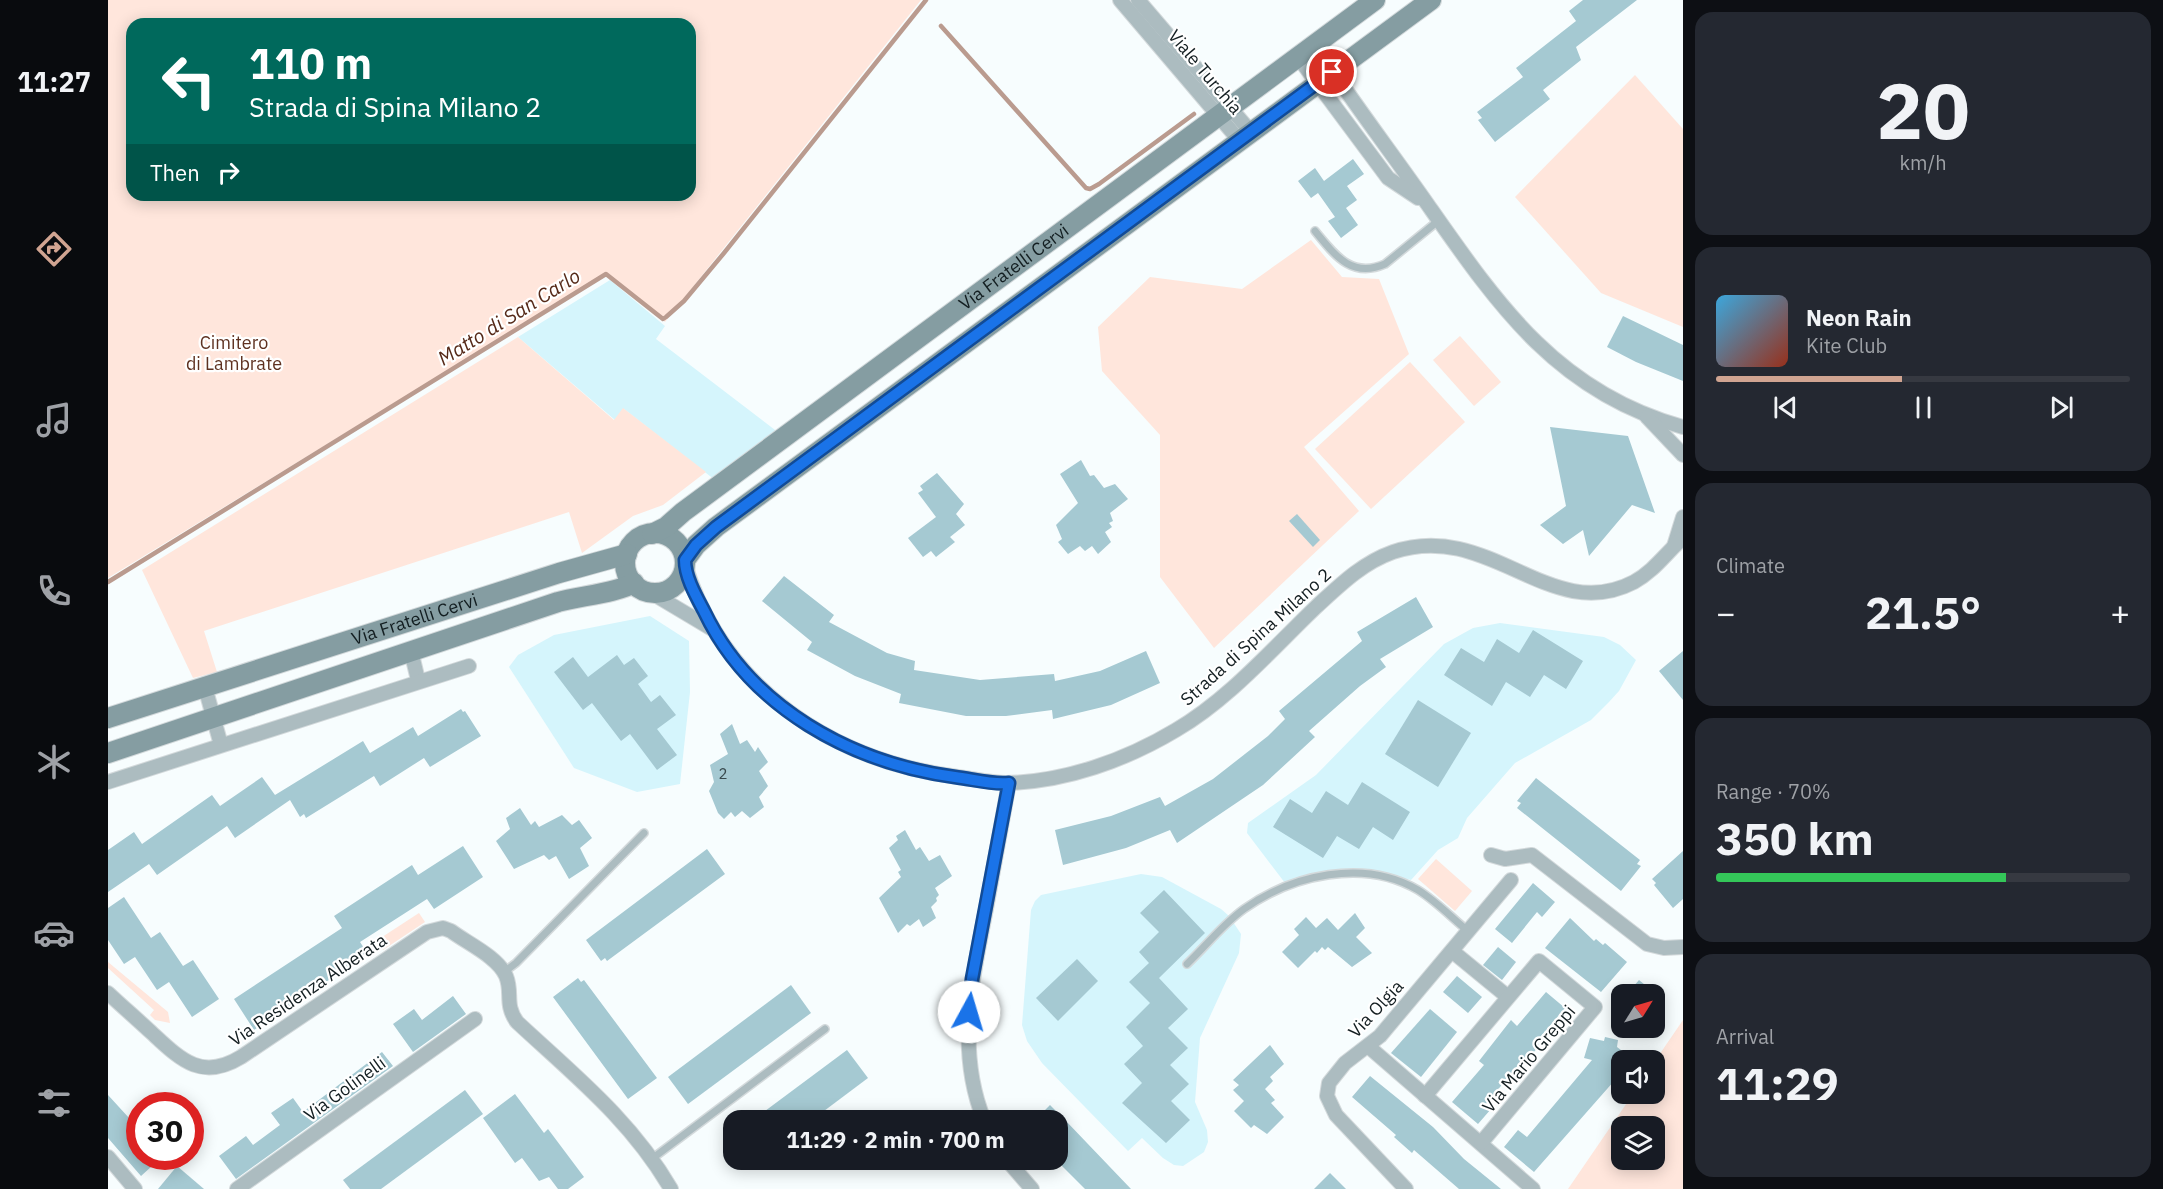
<!DOCTYPE html>
<meta charset="utf-8">
<style>
:root{--surface:#171b24;--page:#242831;--text:#f1f3f6;--muted:#9ea1a6;--line:#363941;--accent:#d0a491}
body{margin:0;font-family:"IBM Plex Sans",sans-serif;background:var(--page);color:var(--text);height:100vh;display:flex;flex-direction:column;font-size:22px;white-space:nowrap}
*{box-sizing:border-box;margin:0}
p{font-size:20px;color:var(--muted)}
.icon{flex:none;width:33px;height:33px;fill:none;stroke:currentColor;stroke-width:2;stroke-linecap:round;stroke-linejoin:round}
.map{position:relative;flex:1;overflow:hidden}
.side{display:flex;flex-direction:column;gap:12px;padding:12px;background:#0d0f14;width:480px}
.side>*{flex:none}
.banner{position:absolute;left:18px;top:18px;width:570px;height:183px;border-radius:18px;box-shadow:0 3px 15px #0003;background:#00695c;color:#fff;overflow:hidden}
.needle{width:39px;rotate:53deg}
.buttons{position:absolute;left:1503px;top:984px;display:grid;gap:12px}
.buttons a{display:grid;place-items:center;width:54px;height:54px;border-radius:12px;background:var(--surface);box-shadow:0 3px 15px #0003;font-size:30px}
.speed{position:absolute;left:18px;top:1092px;display:flex;gap:12px;font-size:30px;font-weight:700;text-align:center}
.speed>*{display:grid;place-content:center;width:78px;height:78px;border-radius:50%;background:var(--surface);box-shadow:0 3px 15px #0003;line-height:1}
.speed .limit{border:9px solid #d22;background:#fff;color:#111}
.pin{position:absolute;display:grid;place-items:center;width:51px;height:51px;color:#fff;margin:-26px;border:3px solid #fff;border-radius:50%;box-shadow:0 2px 6px #0007}
.me{position:absolute;width:66px;margin:-33px;rotate:6deg;stroke-linejoin:round;filter:drop-shadow(0 0 4px #0008)}
.turn{display:flex;align-items:center;gap:21px;height:126px;padding:0 24px;font-size:27px}
.turn .icon{width:78px;height:78px;stroke-width:2.5}
.turn b{display:block;font-size:42px;line-height:51px}
.then{display:flex;align-items:center;height:57px;padding:0 24px;background:#0003;gap:12px;font-size:22px}
.big{font-size:45px;font-weight:800;line-height:1.1}
.side .card{flex:1;display:flex;flex-direction:column;justify-content:center;gap:9px;min-width:0;padding:0 21px;border-radius:18px;background:var(--page)}
.side .dial{align-items:center;gap:0}
.dial b{font-size:78px;line-height:1}
.song{display:flex;align-items:center;gap:18px}
.cover{width:72px;height:72px;border-radius:9px;background:linear-gradient(135deg,hsl(200 70% 55%),hsl(10 70% 35%))}
.played{height:6px;border-radius:3px;background:linear-gradient(90deg,var(--accent) 45%,var(--line) 45%)}
.keys{display:flex;justify-content:space-around;direction:ltr}
.heat{display:flex;justify-content:space-between;align-items:center;font-size:33px;direction:ltr}
.charge{height:9px;border-radius:4px;background:linear-gradient(90deg,#34c759 70%,var(--line) 0)}
.trip{position:absolute;left:615px;top:1110px;width:345px;height:60px;border-radius:18px;background:var(--surface);box-shadow:0 3px 15px #0003;font-weight:800;line-height:60px;text-align:center}
main{display:flex;flex:1;min-height:0}
.dock{display:flex;flex-direction:column;width:108px;justify-content:space-around;align-items:center;background:#090b0e;color:var(--muted)}
.dock .icon{width:42px;height:42px}
.dock .active{color:var(--accent)}
.dock b{font-size:27px;color:var(--text)}
.map>svg:first-child{display:block}
.built{fill:#d5f5fc}
.green{fill:#ffe6dc;fill-rule:evenodd}
.lines{fill:none;stroke-linecap:round;stroke-linejoin:round}
.stream{stroke:#ba9b8f;stroke-width:4.5}
.building{fill:#a5c9d2}
.lane-casing{stroke:#d3d9db;stroke-width:10}
.street-casing{stroke:#d3d9db;stroke-width:16}
.secondary-casing{stroke:#d3d9db;stroke-width:22}
.lane{stroke:#acbcc0;stroke-width:7}
.street{stroke:#acbcc0;stroke-width:14}
.secondary{stroke:#859da2;stroke-width:20}
.route-casing{stroke:#114b97;stroke-width:15}
.route{stroke:#1a73e8;stroke-width:10}
.labels{text-anchor:middle;stroke-width:4.5;stroke-linejoin:round;paint-order:stroke}
.number-label{font-size:15px;fill:#38494d}
.street-label{font-size:18px;fill:#131e21;stroke:#fff}
.park-label{font-size:18px;fill:#5e3120;stroke:#fff}
.water-label{font-size:20px;font-style:italic;fill:#552918;stroke:#fff}
</style>
<main>
<nav class="dock">
<b>11:27</b>
<svg class="icon active" aria-label="directions" viewBox="0 0 24 24"><path d="M12 3l9 9-9 9-9-9zM9 14v-3h6M13 9l2 2-2 2"/></svg>
<svg class="icon" aria-label="music" viewBox="0 0 24 24"><path d="M9 18V5l10-2v13"/><circle cx="6" cy="18" r="3"/><circle cx="16" cy="16" r="3"/></svg>
<svg class="icon" aria-label="phone" viewBox="0 0 24 24"><path d="M5 4h4l2 5-3 2q2 4 5 5l2-3 5 2v4C11 20 4 13 5 4z"/></svg>
<svg class="icon" aria-label="climate" viewBox="0 0 24 24"><path d="M12 3v18M4 7l16 10M4 17L20 7"/></svg>
<svg class="icon" aria-label="car" viewBox="0 0 24 24"><path d="M5 17H2v-5l4-1 3-4h7l3 4 3 1v5h-3M9 17h6M6 11h13"/><circle cx="7" cy="17" r="2"/><circle cx="17" cy="17" r="2"/></svg>
<svg class="icon" aria-label="filters" viewBox="0 0 24 24"><path d="M4 7h16M4 17h16"/><circle cx="9" cy="7" r="2"/><circle cx="15" cy="17" r="2"/></svg>
</nav>
<div class="map">
<svg width="1575" height="1189" viewBox="0 0 1575 1189">
<rect width="100%" height="100%" fill="#f7fdfe"/>
<g class="built">
<path d="M502 280 557 326 548 339 671 433 607 480 516 409 507 420 410 337Z"/>
<path d="M542 616 581 641 582 692 572 784 529 792 466 768 401 667 410 655 446 635Z"/>
<path d="M1392 623 1496 637 1512 645 1528 660 1511 691 1501 702 1483 720 1407 763 1359 818 1350 838 1330 850 1303 880 1267 871 1228 870 1201 874 1177 883 1139 833 1140 823 1208 775 1336 644 1365 628Z"/>
<path d="M1033 874 1054 877 1113 909 1121 916 1133 934 1131 953 1092 1038 1087 1102 1099 1130 1100 1142 1096 1152 1075 1166 1066 1165 1055 1158 1034 1138 1020 1151 934 1063 919 1041 914 1025 923 910 927 901 933 895Z"/>
</g>
<g class="green">
<path d="M0 0H813L557 322 499 273 0 578ZM24 24H582V195H24Z"/>
<path d="M1527 75 1575 129V327L1493 293 1407 197Z"/>
<path d="M1203 240 1234 277 1271 279 1301 354 1196 447 1251 511 1106 648 1052 577V435L994 371 990 327 1042 277 1134 289Z"/>
<path d="M1352 336 1393 382 1366 406 1325 360Z"/>
<path d="M410 337 506 420 515 408 598 472 555 505 525 516 474 553 461 512 96 631 109 672 85 678 34 570Z"/>
<path d="M1302 362 1357 422 1263 509 1207 449Z"/>
<path d="M1328 859 1364 891 1347 911 1310 879Z"/>
<path d="M311 913 317 922 275 950 268 941Z"/>
<path d="M0 962 60 1012 62 1023 47 1020 42 1015 46 1010 0 968Z"/>
<path d="M1575 1020V1189H1460L1525 1094H1546L1547 1061ZM1514 1126H1546V1160H1514Z"/>
</g>
<g class="lines">
<g class="stream">
<path d="M833 26 978 188 982 189 991 184 1086 114"/>
<path d="M0 582 498 274 555 319 558 317 576 301 616 253 818 0"/>
</g>
</g>
<g class="building">
<path d="M1475 0H1529L1468 47 1473 60 1435 90 1442 99 1387 142 1370 120 1374 118 1369 112 1415 77 1408 68 1468 21 1461 11Z"/>
<path d="M1245 159 1256 174 1239 186 1249 200 1238 208 1250 225 1233 238 1220 221 1227 217 1210 193 1203 198 1190 181 1207 168 1216 181Z"/>
<path d="M1515 316 1575 345V381L1528 362 1499 347Z"/>
<path d="M1442 427 1520 436 1547 513 1524 505 1481 556 1475 530 1455 544 1432 525 1458 506Z"/>
<path d="M973 460 982 476 986 475 996 488 1007 484 1020 499 1002 513 1005 521 1001 523 1004 527 997 532 1003 542 990 554 984 546 977 551 972 546 960 554 950 542 954 539 948 525 970 503 952 474Z"/>
<path d="M829 473 856 504 848 514 857 525 842 537 847 542 828 557 823 551 815 557 800 538 828 517 810 493 815 490 812 486Z"/>
<path d="M1189 514 1212 540 1205 547 1181 521Z"/>
<path d="M676 576 726 615 721 622 779 653 807 661 806 670 872 680 946 674 947 681 992 671 1038 651 1052 683 1003 705 945 719 944 710 898 716H858L791 703 793 694 747 676 699 650 704 642 654 601Z"/>
<path d="M1308 597 1325 627 1272 659 1278 667 1252 686 1201 731 1207 737 1155 785 1069 843 1062 830 1018 848 955 865 947 830 1003 816 1052 797 1057 806 1105 779 1160 736 1177 719 1171 711 1254 641 1249 632Z"/>
<path d="M1425 630 1475 661 1458 689 1436 675 1422 697 1398 682 1384 706 1336 675 1353 648 1376 662 1389 639 1411 653Z"/>
<path d="M1575 651V700L1551 671Z"/>
<path d="M509 655 516 665 526 658 540 676 530 684 543 702 552 695 568 715 549 729 569 755 549 770 522 734 513 741 484 703 475 710 446 672 465 657 480 677Z"/>
<path d="M1310 700 1363 733 1330 787 1277 754Z"/>
<path d="M353 709 355 712 357 711 373 736 322 767 316 758 272 786 266 776 198 818 196 814 192 817 182 800 127 838 119 826 49 875 41 864 0 892V850L26 832 34 844 104 795 112 806 154 777 167 795 255 741 262 753 305 727 310 736Z"/>
<path d="M624 724 632 744 639 740 647 752 650 747 660 762 651 771 660 786 651 797 656 807 642 818 634 811 627 817 623 812 616 819 610 813 601 791 606 782 602 765 620 754 612 734Z"/>
<path d="M1428 778 1532 860 1529 864 1533 866 1513 891 1409 808 1413 803 1409 801Z"/>
<path d="M1254 782 1302 812 1285 840 1265 827 1251 849 1229 836 1215 858 1165 827 1182 799 1204 813 1218 791 1240 805Z"/>
<path d="M412 808 423 825 427 821 431 827 454 815 464 825 471 820 484 838 472 848 481 866 461 879 448 856 441 860 436 855 406 869 388 841 402 829 398 818Z"/>
<path d="M797 830 808 850 812 847 821 861 832 855 844 876 827 888 831 895 828 898 829 901 823 907 828 918 815 927 811 919 802 926 799 924 790 933 771 898 793 877 790 872 793 870 781 848 790 840 788 836Z"/>
<path d="M355 846 375 877 326 909 319 899 252 942 260 954 146 1030 126 999 234 928 226 916 304 865 310 875Z"/>
<path d="M599 849 617 874 499 961 497 958 493 961 478 940Z"/>
<path d="M1575 851V899L1565 908 1546 885 1548 883 1544 879Z"/>
<path d="M1425 883 1447 902 1434 917 1429 912 1404 943 1387 929Z"/>
<path d="M1056 890 1097 933 1051 978 1080 1009 1060 1028 1080 1048 1062 1065 1081 1084 1063 1101 1082 1120 1058 1143 1014 1103 1034 1083 1016 1064 1035 1046 1018 1027 1042 1003 1021 982 1041 963 1031 952 1051 932 1032 913Z"/>
<path d="M16 897 43 938 52 932 75 966 85 960 111 999 84 1017 61 982 49 990 27 957 16 964 0 940V908Z"/>
<path d="M1247 913 1257 928 1248 937 1264 953 1244 967 1220 947 1217 950 1214 947 1209 953 1207 951 1190 968 1174 952 1191 935 1186 929 1198 917 1208 928 1219 918 1230 930Z"/>
<path d="M1462 918 1486 941 1488 939 1495 945 1497 943 1519 962 1493 992 1437 948Z"/>
<path d="M1390 947 1408 962 1394 980 1375 965Z"/>
<path d="M969 959 990 981 950 1021 928 998Z"/>
<path d="M1349 976 1374 997 1360 1013 1335 992Z"/>
<path d="M470 978 473 982 476 980 549 1078 520 1099 445 997Z"/>
<path d="M1531 980 1548 994H1519Z"/>
<path d="M683 985 703 1013 580 1104 560 1077Z"/>
<path d="M1438 992 1457 1008 1428 1042 1432 1045 1419 1060 1416 1058 1378 1104 1383 1109 1370 1124 1344 1102 1376 1065 1371 1061 1403 1020 1409 1026Z"/>
<path d="M345 996 358 1014 305 1052 285 1024 306 1009 314 1020Z"/>
<path d="M1322 1009 1349 1032 1313 1077 1283 1053Z"/>
<path d="M1497 1037 1510 1040 1509 1047 1526 1060H1514V1072L1426 1172 1396 1147 1410 1130 1419 1137 1484 1060 1476 1058 1482 1038 1496 1041Z"/>
<path d="M1162 1045 1176 1064 1162 1077 1165 1081 1157 1089 1167 1100 1163 1103 1176 1117 1159 1134 1146 1125 1143 1128 1126 1111 1136 1101 1125 1090 1131 1085 1125 1080Z"/>
<path d="M739 1050 760 1078 704 1120H645Z"/>
<path d="M274 1052 285 1066 128 1179 111 1156 138 1136 145 1145 172 1125 163 1113 185 1098 195 1112Z"/>
<path d="M1262 1076 1325 1127 1356 1159 1393 1189H1351L1306 1150 1304 1153 1286 1137 1288 1135 1244 1097Z"/>
<path d="M357 1090 375 1114 273 1189H242L235 1180Z"/>
<path d="M407 1094 436 1133 440 1129 476 1177 460 1189H450L441 1177 431 1181 414 1158 407 1163 375 1118Z"/>
<path d="M0 1095 32 1130V1156H55L33 1176 0 1138Z"/>
<path d="M942 1105 957 1120 1023 1189H977L950 1162V1120H927Z"/>
<path d="M69 1166 96 1189H50Z"/>
<path d="M1222 1173 1238 1189H1206Z"/>
</g>
<g class="lines">
<defs>
<g id="lane">
<path d="M1207 231C1226 254 1243 279 1277 264L1330 221"/>
<path d="M1079 964C1098 946 1115 924 1136 909 1184 875 1256 858 1310 890 1328 901 1344 918 1360 931"/>
<path d="M396 972 408 963 536 833"/>
<path d="M545 1158 717 1029"/>
</g>
<g id="street">
<path d="M1012 0 1131 140"/>
<path d="M1030 0 1142 131"/>
<path d="M1207 45C1243 100 1283 152 1320 205 1390 305 1450 393 1575 427"/>
<path d="M1190 57 1280 178 1310 198"/>
<path d="M1539 417 1575 455"/>
<path d="M1566 546 1575 517"/>
<path d="M577 565C616 690 725 761 850 777 866 779 882 783 898 783 957 782 1018 760 1068 730 1121 699 1164 649 1208 607 1232 585 1254 563 1285 552 1381 519 1442 626 1526 582 1546 571 1558 553 1575 538"/>
<path d="M542 592 604 629"/>
<path d="M303 651 310 680"/>
<path d="M97 687 113 745"/>
<path d="M0 782 361 666"/>
<path d="M1383 855 1397 859 1424 855 1539 944 1556 948 1575 947"/>
<path d="M1344 951 1400 997"/>
<path d="M0 993C15 1007 30 1020 45 1034 73 1060 94 1081 133 1057L319 932 335 928 343 931C359 943 390 957 398 976 405 993 396 1004 409 1022 466 1075 523 1120 563 1189"/>
<path d="M1261 1047 1425 1189"/>
<path d="M1317 1096 1431 961 1487 1007 1373 1143"/>
<path d="M876 1120C848 1051 864 980 878 909 886 867 893 825 901 783"/>
<path d="M0 1157 27 1189"/>
<path d="M899 1160 924 1189"/>
<path d="M129 1189 367 1019"/>
<path d="M1298 1189 1228 1115 1219 1096 1221 1083 1237 1063 1272 1036 1403 880"/>
</g>
<g id="secondary">
<circle cx="547" cy="563" r="30"/>
<path id="s1" d="M544 534 558 527 575 512 1267 0"/>
<path d="M577 560 588 545 608 527 1323 0"/>
<path id="s2" d="M0 718 451 573 519 554"/>
<path d="M0 753 450 602C471 596 509 593 526 583"/>
</g>
</defs>
<use href="#lane" class="lane-casing"/>
<use href="#street" class="street-casing"/>
<use href="#secondary" class="secondary-casing"/>
<use href="#lane" class="lane"/>
<use href="#street" class="street"/>
<use href="#secondary" class="secondary"/>
</g>
<g class="lines">
<defs>
<path id="route" d="M861 1012 864 979 901 783C884 785 864 779 847 777 744 763 642 708 596 611 588 596 577 577 577 560L588 545 608 527 1224 72"/>
</defs>
<use href="#route" class="route-casing"/>
<use href="#route" class="route"/>
</g>
<g class="labels">
<g class="number-label">
<text x="615" y="779">2</text>
</g>
<g class="street-label">
<text transform="translate(1097 72) rotate(50)" y="6">Viale Turchia</text>
<text dy="6" stroke="none"><textPath href="#s1" startOffset="450">Via Fratelli Cervi</textPath></text>
<text dy="6" stroke="none"><textPath href="#s2" startOffset="322">Via Fratelli Cervi</textPath></text>
<text transform="translate(1148 637) rotate(-42)" y="6">Strada di Spina Milano 2</text>
<text transform="translate(200 990) rotate(-34)" y="6">Via Residenza Alberata</text>
<text transform="translate(1268 1009) rotate(-47)" y="6">Via Olgia</text>
<text transform="translate(1421 1059) rotate(-50)" y="6">Via Mario Greppi</text>
<text transform="translate(237 1089) rotate(-36)" y="6">Via Golinelli</text>
</g>
<g class="park-label">
<text x="126" y="349">Cimitero<tspan x="126" dy="21">di Lambrate</tspan></text>
</g>
<g class="water-label">
<text transform="translate(401 317) rotate(-32)" y="7">Matto di San Carlo</text>
</g>
</g>
</svg>
<div class="buttons">
<a><svg class="needle" viewBox="-14 -14 28 28"><path d="M0-13l5 13h-10z" fill="#e53935"/><path d="M0 13l5-13h-10z" fill="#9ea1a6"/></svg></a>
<a><svg class="icon" aria-label="sound" viewBox="0 0 24 24"><path d="M4 9h4l5-4v14l-5-4H4zM17 9q2 3 0 6"/></svg></a>
<a><svg class="icon" aria-label="layers" viewBox="0 0 24 24"><path d="M12 4l9 5-9 5-9-5zM3 14l9 5 9-5"/></svg></a>
</div>
<div class="speed"><div class="limit">30</div></div>
<div class="pin" style="left:1224px;top:72px;background:#d93025"><svg class="icon" aria-label="arrive" viewBox="0 0 24 24"><path d="M6 21V4h12l-3 4 3 4H6"/></svg></div>
<svg class="me" style="left:861px;top:1012px" viewBox="-20 -20 40 40"><circle r="19" fill="#fff"/><path d="M0-13L10 11 0 6-10 11z" fill="#1a73e8"/></svg>
<div class="trip">11:29 · 2 min · 700 m</div>
<div class="banner">
<div class="turn"><svg class="icon" aria-label="left" viewBox="0 0 24 24"><path d="M17 20v-9H6M10 6l-5 5 5 5"/></svg><div><b>110 m</b>Strada di Spina Milano 2</div></div>
<div class="then">Then<svg class="icon" aria-label="right" viewBox="0 0 24 24"><path d="M7 20v-9h11M14 6l5 5-5 5"/></svg></div>
</div>
</div>
<section class="side">
<div class="card dial"><b>20</b><p>km/h</p></div>
<div class="card">
<div class="song"><i class="cover"></i><div><b>Neon Rain</b><p>Kite Club</p></div></div>
<div class="played"></div>
<div class="keys"><svg class="icon" aria-label="previous" viewBox="0 0 24 24"><path d="M18 5L8 12l10 7zM5 5v14"/></svg><svg class="icon" aria-label="pause" viewBox="0 0 24 24"><path d="M8 5v14M16 5v14"/></svg><svg class="icon" aria-label="next" viewBox="0 0 24 24"><path d="M6 5l10 7-10 7zM19 5v14"/></svg></div>
</div>
<div class="card"><p>Climate</p>
<div class="heat"><a>−</a><b class="big">21.5°</b><a>+</a></div>
</div>
<div class="card"><p>Range · 70%</p><b class="big">350 km</b><div class="charge"></div></div>
<div class="card"><p>Arrival</p><b class="big">11:29</b></div>
</section>
</main>
